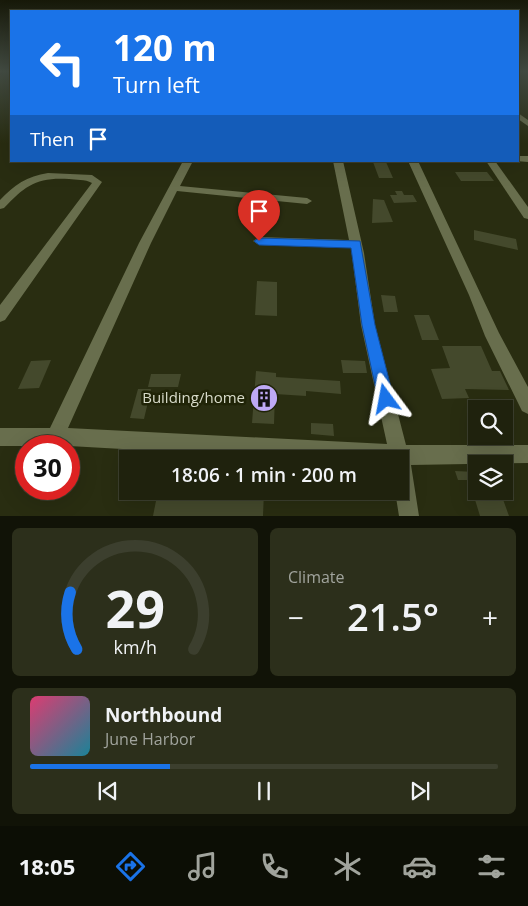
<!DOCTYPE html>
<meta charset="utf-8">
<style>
:root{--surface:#1f220d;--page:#2c2f1b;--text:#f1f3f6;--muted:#a1a49d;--line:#3c3f2e;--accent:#1a73e8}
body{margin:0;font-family:"Open Sans",sans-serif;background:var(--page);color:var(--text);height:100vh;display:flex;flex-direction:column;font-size:19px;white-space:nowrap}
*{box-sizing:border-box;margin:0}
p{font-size:16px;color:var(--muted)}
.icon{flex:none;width:28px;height:28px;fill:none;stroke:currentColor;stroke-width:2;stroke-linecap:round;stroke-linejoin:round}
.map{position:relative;height:516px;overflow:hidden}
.details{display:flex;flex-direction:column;gap:12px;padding:12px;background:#111307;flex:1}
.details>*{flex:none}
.guide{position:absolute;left:10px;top:10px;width:509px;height:152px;border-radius:0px;box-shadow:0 5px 20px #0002,0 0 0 1px var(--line);background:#1a73e8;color:#fff;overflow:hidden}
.buttons{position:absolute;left:468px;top:400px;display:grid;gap:10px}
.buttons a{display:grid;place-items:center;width:45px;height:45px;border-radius:0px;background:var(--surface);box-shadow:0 5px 20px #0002,0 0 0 1px var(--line);font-size:25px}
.speed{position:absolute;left:15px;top:435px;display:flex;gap:10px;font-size:25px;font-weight:700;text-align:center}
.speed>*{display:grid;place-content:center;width:65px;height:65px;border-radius:50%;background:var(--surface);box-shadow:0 5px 20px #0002,0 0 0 1px var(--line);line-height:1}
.speed .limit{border:8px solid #d22;background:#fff;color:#111}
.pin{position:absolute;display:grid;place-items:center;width:42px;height:42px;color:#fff;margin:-51px -21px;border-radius:50% 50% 50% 0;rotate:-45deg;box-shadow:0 0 5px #0007}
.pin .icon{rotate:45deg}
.me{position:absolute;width:55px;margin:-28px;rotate:347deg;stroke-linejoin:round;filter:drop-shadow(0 0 4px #0008)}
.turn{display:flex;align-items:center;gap:18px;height:105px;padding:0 20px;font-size:22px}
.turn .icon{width:65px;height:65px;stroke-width:2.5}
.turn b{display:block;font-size:35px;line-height:42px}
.then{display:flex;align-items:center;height:48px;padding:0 20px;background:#0003;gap:10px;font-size:19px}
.big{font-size:38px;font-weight:600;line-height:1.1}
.details .widget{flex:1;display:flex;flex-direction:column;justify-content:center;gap:8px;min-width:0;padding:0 18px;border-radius:8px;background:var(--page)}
.details .dial{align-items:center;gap:0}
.dial svg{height:130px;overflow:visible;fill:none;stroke:var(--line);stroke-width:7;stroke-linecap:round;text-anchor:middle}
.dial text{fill:var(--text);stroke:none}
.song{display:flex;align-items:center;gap:15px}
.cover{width:60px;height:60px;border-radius:8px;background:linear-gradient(135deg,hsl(340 70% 55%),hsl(190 70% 35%))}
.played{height:5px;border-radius:2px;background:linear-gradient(90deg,var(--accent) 30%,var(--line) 30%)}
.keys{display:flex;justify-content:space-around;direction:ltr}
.heat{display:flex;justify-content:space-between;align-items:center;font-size:28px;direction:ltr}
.details .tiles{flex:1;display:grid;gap:12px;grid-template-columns:1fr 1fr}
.widget:last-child{grid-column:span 2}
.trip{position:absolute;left:119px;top:450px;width:290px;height:50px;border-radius:0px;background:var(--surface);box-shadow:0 5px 20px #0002,0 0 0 1px var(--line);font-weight:600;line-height:50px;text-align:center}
.dock{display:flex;height:80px;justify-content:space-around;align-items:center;background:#0c0e05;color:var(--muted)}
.dock .icon{width:35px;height:35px}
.dock .selected{color:var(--accent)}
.dock b{font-size:22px;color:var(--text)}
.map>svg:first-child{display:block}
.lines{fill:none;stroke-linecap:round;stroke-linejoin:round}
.river{fill:#0e1100;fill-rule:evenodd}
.building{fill:#44492c}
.minor{fill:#686e4d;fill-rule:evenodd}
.route{fill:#1a73e8;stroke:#114b97}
.labels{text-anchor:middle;stroke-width:5;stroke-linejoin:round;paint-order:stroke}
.near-poi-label{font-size:15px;fill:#d8dbca;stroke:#202407;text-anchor:end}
</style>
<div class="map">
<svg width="528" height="516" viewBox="0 0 528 516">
<rect width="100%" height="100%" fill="#292d11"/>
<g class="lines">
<path class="river" d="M0 71H7L0 75Z"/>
</g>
<g class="building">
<path d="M373 162H386L393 178H379Z"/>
<path d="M455 172H487L494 181H461Z"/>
<path d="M395 191H402L404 195H413L417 202 394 203 390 195H397Z"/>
<path d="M373 199 384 200 393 222 372 223Z"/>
<path d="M474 230 516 239 518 250 474 240Z"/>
<path d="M257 281 277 282V316L255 315Z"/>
<path d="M381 295 395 296 398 312H384Z"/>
<path d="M414 315H429L439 340H422Z"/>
<path d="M442 346H481L492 371H500L509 390 465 389 469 398 442 399 431 369 450 368Z"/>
<path d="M51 360 39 388 18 389 31 361Z"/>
<path d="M341 360 365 361 367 373H343Z"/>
<path d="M256 371 276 373V377L340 381 341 394 306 391V396L275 394 274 424 252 423Z"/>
<path d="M151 374H181L178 387H148Z"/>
<path d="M138 389H151L144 419 130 418Z"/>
<path d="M311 423 333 424 334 436 311 434Z"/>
<path d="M455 471 476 472V491H500L509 516H480L469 480H458Z"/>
<path d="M158 491H264L263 516H153Z"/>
</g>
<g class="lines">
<g class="minor">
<path d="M518 113 528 120V126L518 119Z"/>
<path d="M518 156H528V162L516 161Z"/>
<path d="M183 161H193L180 186 307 198 312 201 307 204 177 191 151 243 68 428 387 444 361 325 351 248 259 245 253 241 259 237 349 240 333 161H343L364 253 375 325 406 445H528V463L411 465 419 516H399L395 491H400V459H298L69 446H0V428H50L139 243Z"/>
<path d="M408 161H418L499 333 528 387V414L522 411 485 336 469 295Z"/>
<path d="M486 161H495L528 207V219L524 218Z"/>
<path d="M48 173 92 175 102 182 5 320 0 322V305L92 183C85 179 76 180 69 179 36 177 25 186 4 208L0 209V200C14 185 27 176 48 173Z"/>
</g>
</g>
<linearGradient id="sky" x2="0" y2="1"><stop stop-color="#171909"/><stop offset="0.5" stop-color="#434c43"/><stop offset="1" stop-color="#434c43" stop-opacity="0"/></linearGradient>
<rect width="528" height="143" fill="url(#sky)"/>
<path class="route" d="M259 238 360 241 375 325 394 399 392 405 386 407 380 405 378 399 362 325 351 248 259 245 254 241Z"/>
<defs>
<symbol id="building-disc" viewBox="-11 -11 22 22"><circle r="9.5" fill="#bea9f5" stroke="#202407"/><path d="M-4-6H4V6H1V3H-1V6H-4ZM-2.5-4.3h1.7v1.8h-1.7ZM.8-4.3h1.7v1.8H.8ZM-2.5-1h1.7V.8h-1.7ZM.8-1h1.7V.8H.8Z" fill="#111"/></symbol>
</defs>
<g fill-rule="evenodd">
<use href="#building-disc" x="248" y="382" width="32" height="32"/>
</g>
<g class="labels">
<g class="near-poi-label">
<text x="245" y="403">Building/home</text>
</g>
</g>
</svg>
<div class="buttons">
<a><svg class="icon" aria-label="search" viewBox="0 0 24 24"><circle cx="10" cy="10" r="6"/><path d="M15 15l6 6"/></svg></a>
<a><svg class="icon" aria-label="layers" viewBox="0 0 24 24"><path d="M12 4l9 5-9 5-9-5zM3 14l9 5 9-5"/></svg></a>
</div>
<div class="speed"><div class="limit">30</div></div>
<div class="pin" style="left:259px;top:241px;background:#d93025"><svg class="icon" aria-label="arrive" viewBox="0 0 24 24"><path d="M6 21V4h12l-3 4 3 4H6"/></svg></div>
<svg class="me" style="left:386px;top:399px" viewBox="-20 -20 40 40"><path d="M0-17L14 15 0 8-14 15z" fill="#1a73e8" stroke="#fff" stroke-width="4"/></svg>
<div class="trip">18:06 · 1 min · 200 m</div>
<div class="guide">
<div class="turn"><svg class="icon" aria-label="left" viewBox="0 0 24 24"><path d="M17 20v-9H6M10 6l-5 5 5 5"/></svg><div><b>120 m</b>Turn left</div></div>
<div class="then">Then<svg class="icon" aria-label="arrive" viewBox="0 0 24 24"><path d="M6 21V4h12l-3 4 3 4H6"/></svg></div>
</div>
</div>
<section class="details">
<div class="tiles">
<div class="widget dial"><svg viewBox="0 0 100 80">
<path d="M14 69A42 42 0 1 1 86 69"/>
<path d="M14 69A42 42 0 0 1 10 34" stroke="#1a73e8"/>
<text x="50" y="56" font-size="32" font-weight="700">29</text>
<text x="50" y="72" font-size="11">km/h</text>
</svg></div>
<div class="widget"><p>Climate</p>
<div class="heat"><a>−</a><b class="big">21.5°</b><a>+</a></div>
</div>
<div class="widget">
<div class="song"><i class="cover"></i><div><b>Northbound</b><p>June Harbor</p></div></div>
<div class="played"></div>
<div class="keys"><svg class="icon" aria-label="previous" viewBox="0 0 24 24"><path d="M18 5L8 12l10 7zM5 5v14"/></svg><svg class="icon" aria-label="pause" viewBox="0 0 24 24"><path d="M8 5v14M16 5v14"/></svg><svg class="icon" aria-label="next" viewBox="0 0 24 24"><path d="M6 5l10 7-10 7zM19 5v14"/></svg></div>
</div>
</div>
</section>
<nav class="dock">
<b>18:05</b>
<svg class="icon selected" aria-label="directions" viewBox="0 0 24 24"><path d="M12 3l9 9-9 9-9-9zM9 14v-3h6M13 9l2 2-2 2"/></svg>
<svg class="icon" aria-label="music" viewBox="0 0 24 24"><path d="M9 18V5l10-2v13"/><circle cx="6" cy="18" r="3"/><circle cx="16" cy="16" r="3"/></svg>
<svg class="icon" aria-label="phone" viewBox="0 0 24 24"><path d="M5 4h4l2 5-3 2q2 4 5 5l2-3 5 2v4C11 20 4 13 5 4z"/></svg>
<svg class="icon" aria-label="climate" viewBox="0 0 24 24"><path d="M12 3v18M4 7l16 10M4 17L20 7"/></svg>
<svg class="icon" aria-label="car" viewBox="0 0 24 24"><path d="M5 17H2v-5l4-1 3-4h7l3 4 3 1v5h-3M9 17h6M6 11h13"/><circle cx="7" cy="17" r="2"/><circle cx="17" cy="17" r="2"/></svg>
<svg class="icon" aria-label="filters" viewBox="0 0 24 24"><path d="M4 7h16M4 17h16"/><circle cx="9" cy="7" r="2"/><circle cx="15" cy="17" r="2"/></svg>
</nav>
